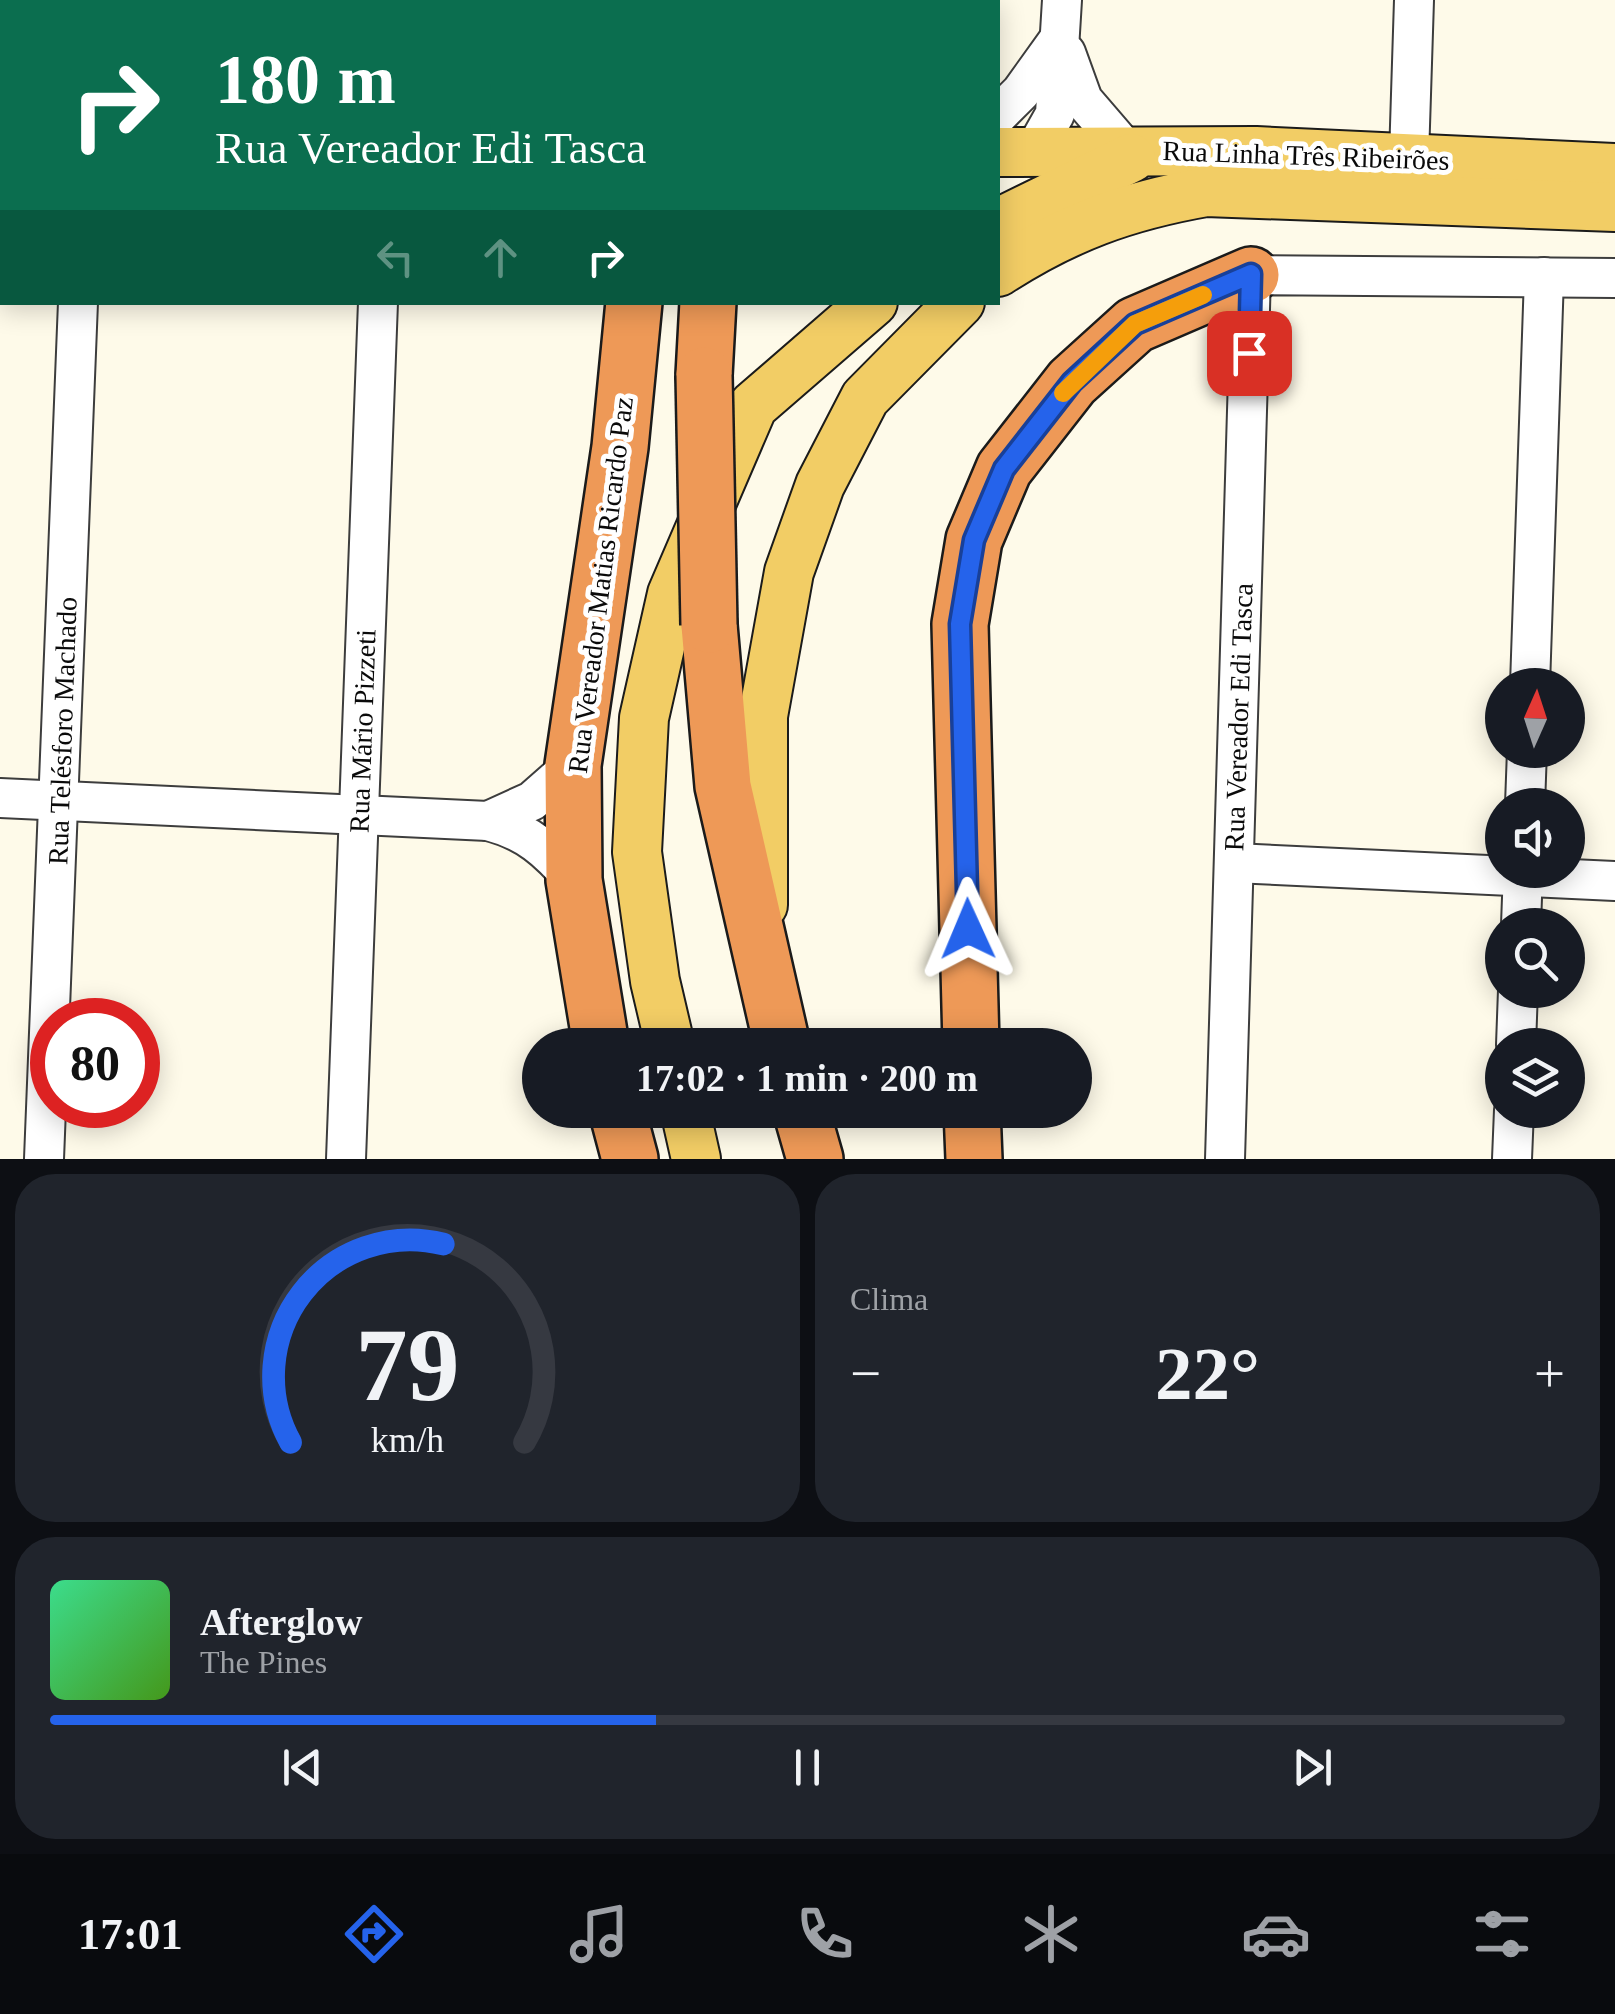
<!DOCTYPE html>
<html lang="pt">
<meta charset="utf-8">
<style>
:root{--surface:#171b24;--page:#20242c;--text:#f1f3f6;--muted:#9ea1a6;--line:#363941;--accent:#2563eb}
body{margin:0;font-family:"Times New Roman",serif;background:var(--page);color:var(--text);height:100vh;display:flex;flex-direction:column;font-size:38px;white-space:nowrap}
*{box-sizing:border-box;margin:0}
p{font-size:32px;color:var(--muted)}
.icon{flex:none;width:55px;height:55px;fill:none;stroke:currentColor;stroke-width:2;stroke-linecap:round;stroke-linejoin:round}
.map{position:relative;height:1159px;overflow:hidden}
.panel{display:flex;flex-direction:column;gap:15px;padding:15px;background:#0d0f14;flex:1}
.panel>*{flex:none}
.top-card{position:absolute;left:0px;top:0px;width:1000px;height:305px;box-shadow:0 5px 25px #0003;background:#0b6e4f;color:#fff;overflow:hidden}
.needle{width:65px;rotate:3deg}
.buttons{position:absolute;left:1485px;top:668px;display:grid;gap:20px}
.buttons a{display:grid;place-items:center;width:100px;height:100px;border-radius:50%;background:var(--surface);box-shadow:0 5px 25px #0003;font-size:50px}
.speed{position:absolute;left:30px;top:998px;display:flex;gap:20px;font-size:50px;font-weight:700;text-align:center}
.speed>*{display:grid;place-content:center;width:130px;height:130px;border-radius:50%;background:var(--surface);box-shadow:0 5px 25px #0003;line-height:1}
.speed .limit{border:15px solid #d22;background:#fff;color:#111}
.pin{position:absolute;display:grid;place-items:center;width:85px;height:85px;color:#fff;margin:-42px;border-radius:20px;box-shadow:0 5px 15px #0006}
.me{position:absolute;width:110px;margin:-55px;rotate:359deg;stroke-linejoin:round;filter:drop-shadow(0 0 8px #0008)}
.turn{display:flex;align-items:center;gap:35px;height:210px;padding:0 50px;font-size:45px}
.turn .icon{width:130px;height:130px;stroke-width:2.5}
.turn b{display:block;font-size:70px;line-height:85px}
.lanes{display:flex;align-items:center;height:95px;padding:0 50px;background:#0003;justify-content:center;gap:50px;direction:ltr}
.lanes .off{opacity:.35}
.big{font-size:75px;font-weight:600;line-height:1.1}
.panel .widget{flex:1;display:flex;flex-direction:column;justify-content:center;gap:15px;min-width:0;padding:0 35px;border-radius:40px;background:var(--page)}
.panel .dial{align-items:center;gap:0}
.dial svg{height:260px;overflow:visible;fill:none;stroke:var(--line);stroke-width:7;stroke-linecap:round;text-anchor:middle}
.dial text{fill:var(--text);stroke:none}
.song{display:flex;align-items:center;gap:30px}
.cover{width:120px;height:120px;border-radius:15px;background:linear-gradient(135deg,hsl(150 70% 55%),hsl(100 70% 35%))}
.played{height:10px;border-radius:5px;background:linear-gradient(90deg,var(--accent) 40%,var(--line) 40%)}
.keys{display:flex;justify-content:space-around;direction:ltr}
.heat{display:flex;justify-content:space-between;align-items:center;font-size:55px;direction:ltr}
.panel .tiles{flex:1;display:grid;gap:15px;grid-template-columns:1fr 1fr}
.widget:last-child{grid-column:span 2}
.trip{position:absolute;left:522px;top:1028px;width:570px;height:100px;border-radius:50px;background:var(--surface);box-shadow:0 5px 25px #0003;font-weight:600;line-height:100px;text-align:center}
.menu{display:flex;height:160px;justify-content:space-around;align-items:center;background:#090b0e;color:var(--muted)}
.menu .icon{width:70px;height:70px}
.menu .current{color:var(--accent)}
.menu b{font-size:45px;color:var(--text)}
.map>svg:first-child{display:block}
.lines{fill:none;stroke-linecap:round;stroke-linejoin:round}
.minor-casing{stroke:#3d3d3d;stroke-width:42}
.major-casing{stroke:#1b1b1b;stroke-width:52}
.highway-casing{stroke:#1b1b1b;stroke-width:60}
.minor{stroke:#fff;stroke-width:38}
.major{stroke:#f2cd65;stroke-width:48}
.highway{stroke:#ee9957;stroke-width:55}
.highway-bridge-casing{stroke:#1b1b1b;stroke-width:60;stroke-linecap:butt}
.highway-bridge{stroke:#ee9957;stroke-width:55}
.route-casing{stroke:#184099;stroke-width:25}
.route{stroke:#2563eb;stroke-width:18}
.slow{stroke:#f59e0b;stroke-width:18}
.labels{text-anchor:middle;stroke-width:10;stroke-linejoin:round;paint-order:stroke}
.street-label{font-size:28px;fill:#0a0a0a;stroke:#fff}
</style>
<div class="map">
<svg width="1615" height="1159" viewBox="0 0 1615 1159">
<rect width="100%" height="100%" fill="#fefae9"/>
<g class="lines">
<defs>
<g id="minor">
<path d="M88 2V0"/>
<path d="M390 2V0"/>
<path d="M1066 53 1083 100 1126 150"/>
<path d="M998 115 1021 92 1059 39"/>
<path d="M1033 153 1055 114 1062 0"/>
<path d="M1409 157 1414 0"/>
<path d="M1530 685 1544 277"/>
<path d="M0 798 488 821C527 831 548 850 574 880"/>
<path d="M1525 805 1527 750"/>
<path d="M488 821 532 801 573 765"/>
<path d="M1234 863 1615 881"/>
<path d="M1521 925 1523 870"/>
<path d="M1516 1045 1518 990"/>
<path d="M44 1159 78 302"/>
<path d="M346 1159 378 302"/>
<path d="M1225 1159 1251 275 1615 278"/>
<path d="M1512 1159 1514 1110"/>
</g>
<g id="major">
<path d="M0 113H2"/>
<path d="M998 152 1256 151 1615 168"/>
<path d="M998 223 1131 158"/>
<path d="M998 272C1066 228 1126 206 1206 192L1615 207"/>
<path d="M763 905V716L789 572 820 485 865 398 960 302"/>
<path d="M670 1045 655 981 637 852 644 718 672 594 753 406 873 302"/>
<path d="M685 1110 696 1159"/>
</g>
<g id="highway">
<path d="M654 2V0"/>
<path d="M717 2V0"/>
<path d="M704 375 708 302"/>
<path d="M709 625 723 786 782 1045"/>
<path d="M601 1045 574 880 573 765 620 447 634 302"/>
<path d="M971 1045 960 624 974 540 1004 469 1072 382 1135 325 1251 275"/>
<path d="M617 1110 630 1159"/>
<path d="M801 1110 815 1159"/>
<path d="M972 1110 974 1159"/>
</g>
</defs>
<use href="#minor" class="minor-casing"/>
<use href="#major" class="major-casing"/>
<use href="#highway" class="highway-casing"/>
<use href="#minor" class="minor"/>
<use href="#major" class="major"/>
<use href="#highway" class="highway"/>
<defs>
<path id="highway-bridge" d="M704 375 709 625"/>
</defs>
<use href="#highway-bridge" class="highway-bridge-casing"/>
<use href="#highway-bridge" class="highway-bridge"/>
</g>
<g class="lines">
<defs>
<path id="route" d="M968 929 960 624 974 540 1004 469 1072 382 1135 324 1251 274 1249 353"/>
</defs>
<use href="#route" class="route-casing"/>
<use href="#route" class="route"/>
<path class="slow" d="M1063 393 1135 324 1203 295"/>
</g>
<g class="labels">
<g class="street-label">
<text transform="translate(1306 155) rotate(2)" y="10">Rua Linha Três Ribeirões</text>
<text transform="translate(600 585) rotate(-83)" y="10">Rua Vereador Matias Ricardo Paz</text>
<text transform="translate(1238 717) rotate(-88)" y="10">Rua Vereador Edi Tasca</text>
<text transform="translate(62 731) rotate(-88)" y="10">Rua Telésforo Machado</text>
<text transform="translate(362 731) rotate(-88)" y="10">Rua Mário Pizzeti</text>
</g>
</g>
</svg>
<div class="buttons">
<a><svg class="needle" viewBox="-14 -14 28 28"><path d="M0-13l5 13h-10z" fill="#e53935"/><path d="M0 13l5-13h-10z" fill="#9ea1a6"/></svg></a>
<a><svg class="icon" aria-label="sound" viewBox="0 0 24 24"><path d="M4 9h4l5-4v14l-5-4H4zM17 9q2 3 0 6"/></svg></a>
<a><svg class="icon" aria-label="search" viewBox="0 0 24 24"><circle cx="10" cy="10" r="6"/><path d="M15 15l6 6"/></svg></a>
<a><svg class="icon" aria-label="layers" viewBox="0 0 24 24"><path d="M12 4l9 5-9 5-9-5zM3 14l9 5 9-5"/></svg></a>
</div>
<div class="speed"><div class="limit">80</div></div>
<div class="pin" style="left:1249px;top:353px;background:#d93025"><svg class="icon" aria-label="arrive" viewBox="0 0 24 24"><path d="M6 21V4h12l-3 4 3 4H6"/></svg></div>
<svg class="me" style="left:968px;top:929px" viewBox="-20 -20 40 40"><path d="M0-17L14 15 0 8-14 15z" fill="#2563eb" stroke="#fff" stroke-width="4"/></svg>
<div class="trip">17:02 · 1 min · 200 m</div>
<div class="top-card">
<div class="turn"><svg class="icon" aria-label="right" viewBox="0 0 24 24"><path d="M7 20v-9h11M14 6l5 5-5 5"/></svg><div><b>180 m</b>Rua Vereador Edi Tasca</div></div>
<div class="lanes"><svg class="icon off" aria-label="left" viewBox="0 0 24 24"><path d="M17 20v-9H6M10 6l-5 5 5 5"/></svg><svg class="icon off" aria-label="ahead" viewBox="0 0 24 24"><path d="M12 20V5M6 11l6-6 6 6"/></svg><svg class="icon" aria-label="right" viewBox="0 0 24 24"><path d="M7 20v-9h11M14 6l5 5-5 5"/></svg></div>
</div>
</div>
<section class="panel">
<div class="tiles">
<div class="widget dial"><svg viewBox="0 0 100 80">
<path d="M14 69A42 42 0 1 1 86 69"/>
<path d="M14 69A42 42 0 0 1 61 8" stroke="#2563eb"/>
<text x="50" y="56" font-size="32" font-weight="700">79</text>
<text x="50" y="72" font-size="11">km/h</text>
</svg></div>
<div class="widget"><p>Clima</p>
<div class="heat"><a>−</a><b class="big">22°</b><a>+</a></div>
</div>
<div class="widget">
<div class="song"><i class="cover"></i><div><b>Afterglow</b><p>The Pines</p></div></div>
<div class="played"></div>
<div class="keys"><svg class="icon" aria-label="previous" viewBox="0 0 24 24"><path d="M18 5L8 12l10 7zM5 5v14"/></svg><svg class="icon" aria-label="pause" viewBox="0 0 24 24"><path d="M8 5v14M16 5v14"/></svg><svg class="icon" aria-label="next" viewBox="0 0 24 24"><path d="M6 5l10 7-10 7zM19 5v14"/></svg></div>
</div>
</div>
</section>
<nav class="menu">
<b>17:01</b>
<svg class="icon current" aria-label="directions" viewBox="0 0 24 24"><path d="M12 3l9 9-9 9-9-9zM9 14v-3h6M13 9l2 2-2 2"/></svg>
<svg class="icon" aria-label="music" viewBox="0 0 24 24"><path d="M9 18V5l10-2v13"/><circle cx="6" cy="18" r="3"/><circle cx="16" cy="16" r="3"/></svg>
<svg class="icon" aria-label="phone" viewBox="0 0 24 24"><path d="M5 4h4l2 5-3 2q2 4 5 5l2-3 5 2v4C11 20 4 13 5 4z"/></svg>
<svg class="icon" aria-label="climate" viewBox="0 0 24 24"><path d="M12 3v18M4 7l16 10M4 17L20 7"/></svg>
<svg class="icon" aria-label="car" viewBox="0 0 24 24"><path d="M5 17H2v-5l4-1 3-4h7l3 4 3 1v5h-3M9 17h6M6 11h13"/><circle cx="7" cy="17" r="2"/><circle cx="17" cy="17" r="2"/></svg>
<svg class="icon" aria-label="filters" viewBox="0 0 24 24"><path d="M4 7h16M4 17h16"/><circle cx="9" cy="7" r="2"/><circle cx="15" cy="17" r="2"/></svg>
</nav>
